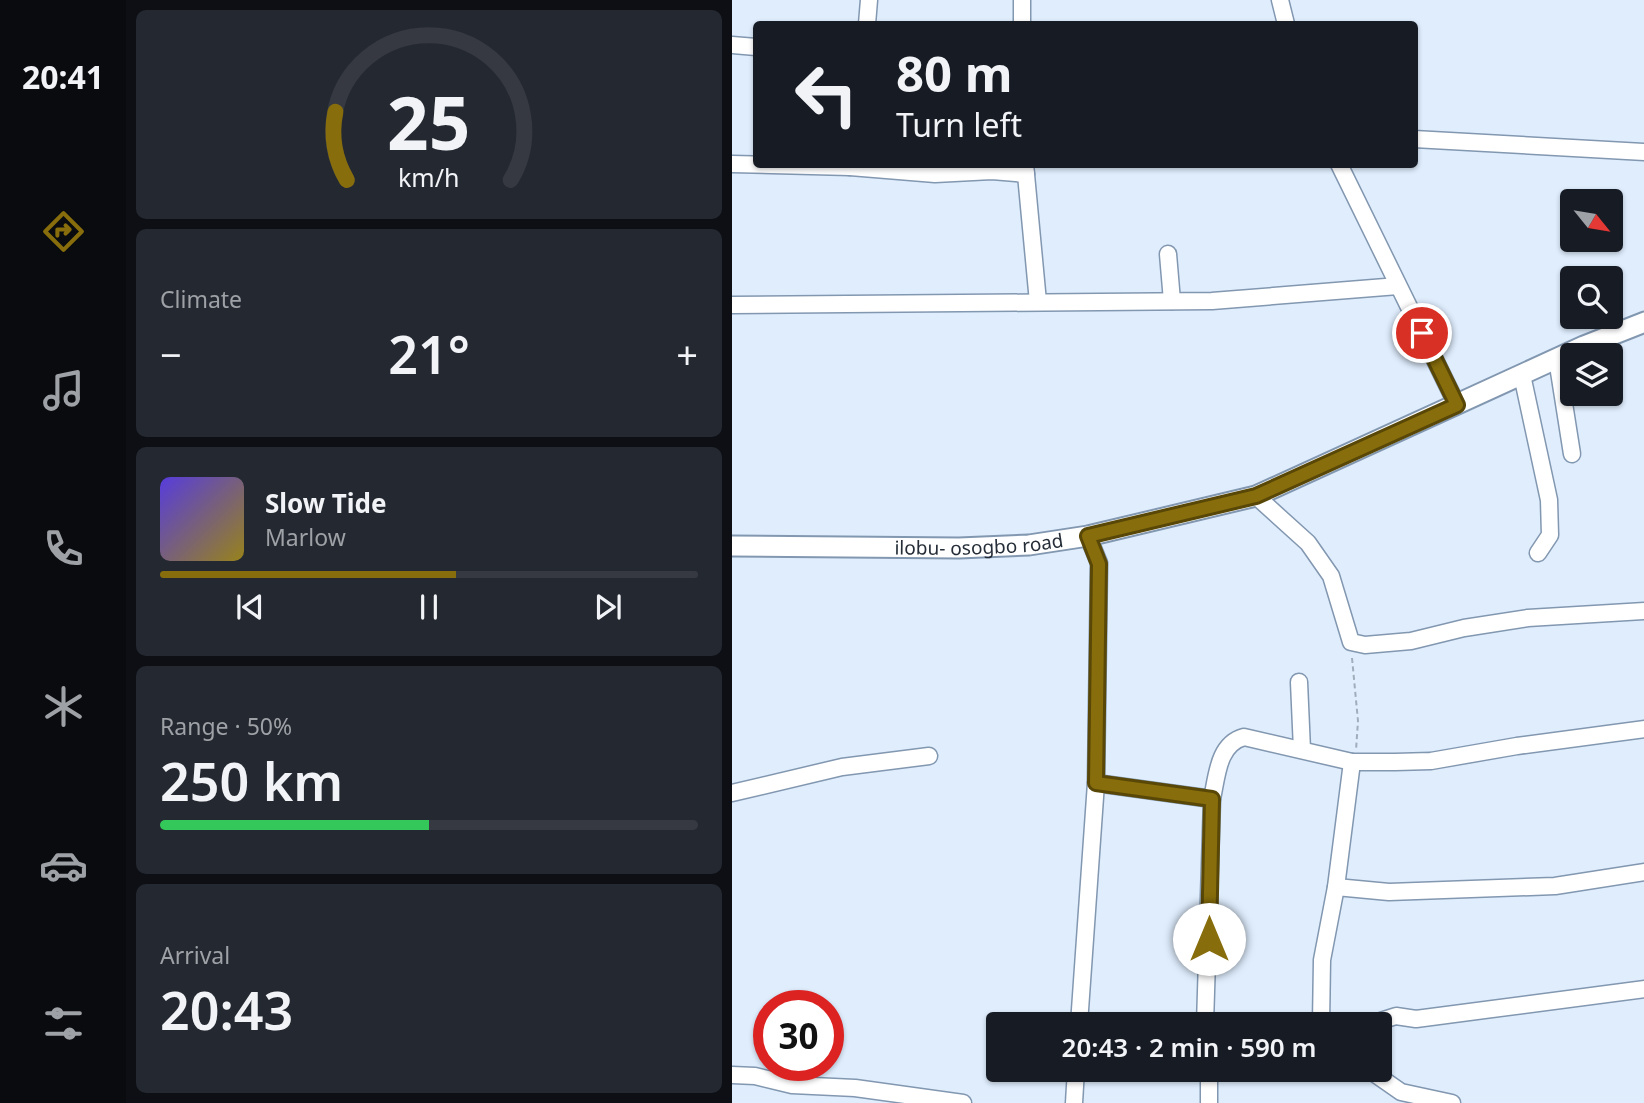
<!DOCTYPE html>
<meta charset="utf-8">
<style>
:root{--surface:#171b24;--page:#242831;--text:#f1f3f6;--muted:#9ea1a6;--line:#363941;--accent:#876d0b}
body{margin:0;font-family:"Noto Sans",sans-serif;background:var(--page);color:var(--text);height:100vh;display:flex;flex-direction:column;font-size:26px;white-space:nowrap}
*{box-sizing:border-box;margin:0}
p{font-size:23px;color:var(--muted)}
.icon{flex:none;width:38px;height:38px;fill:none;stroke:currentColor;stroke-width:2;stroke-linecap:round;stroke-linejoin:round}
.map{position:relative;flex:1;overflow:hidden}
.sheet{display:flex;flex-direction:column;gap:10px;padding:10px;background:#0d0f14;width:606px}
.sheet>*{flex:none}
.top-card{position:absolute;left:21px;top:21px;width:665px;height:147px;border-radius:7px;box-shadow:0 2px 5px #0004;background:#171b24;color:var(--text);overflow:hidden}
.needle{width:46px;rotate:120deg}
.buttons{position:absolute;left:828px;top:189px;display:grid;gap:14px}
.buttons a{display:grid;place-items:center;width:63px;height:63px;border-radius:7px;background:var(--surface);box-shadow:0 2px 5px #0004;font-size:35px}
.speed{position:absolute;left:21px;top:990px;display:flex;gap:14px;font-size:35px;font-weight:700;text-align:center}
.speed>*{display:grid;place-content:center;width:91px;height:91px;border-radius:50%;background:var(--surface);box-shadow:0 2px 5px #0004;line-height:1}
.speed .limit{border:10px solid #d22;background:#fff;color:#111}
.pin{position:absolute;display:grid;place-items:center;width:60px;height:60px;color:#fff;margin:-30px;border:4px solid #fff;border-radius:50%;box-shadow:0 2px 7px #0007}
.me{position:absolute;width:77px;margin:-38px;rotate:0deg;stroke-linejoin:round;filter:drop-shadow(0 0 5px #0008)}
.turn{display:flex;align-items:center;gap:24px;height:147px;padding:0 28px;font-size:32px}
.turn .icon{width:91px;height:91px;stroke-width:2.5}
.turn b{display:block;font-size:49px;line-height:60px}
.big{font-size:52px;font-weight:600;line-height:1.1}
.sheet .tile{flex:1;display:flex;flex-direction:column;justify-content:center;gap:10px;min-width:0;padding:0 24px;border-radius:10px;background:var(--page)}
.sheet .dial{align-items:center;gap:0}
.dial svg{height:182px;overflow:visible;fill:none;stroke:var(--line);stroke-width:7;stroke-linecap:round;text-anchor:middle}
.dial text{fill:var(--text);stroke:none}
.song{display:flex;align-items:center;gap:21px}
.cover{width:84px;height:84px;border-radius:10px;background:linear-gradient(135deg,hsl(250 70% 55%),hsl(50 70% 35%))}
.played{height:7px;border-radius:4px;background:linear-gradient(90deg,var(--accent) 55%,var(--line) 55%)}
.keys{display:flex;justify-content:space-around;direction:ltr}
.heat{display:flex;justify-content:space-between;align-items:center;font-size:38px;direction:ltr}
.charge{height:10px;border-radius:5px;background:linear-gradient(90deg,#34c759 50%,var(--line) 0)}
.trip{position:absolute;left:254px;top:1012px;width:406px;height:70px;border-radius:7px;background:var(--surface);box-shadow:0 2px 5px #0004;font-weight:600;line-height:70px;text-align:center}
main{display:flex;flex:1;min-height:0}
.dock{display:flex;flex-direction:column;width:126px;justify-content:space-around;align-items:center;background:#090b0e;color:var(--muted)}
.dock .icon{width:49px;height:49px}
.dock .on{color:var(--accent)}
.dock b{font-size:32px;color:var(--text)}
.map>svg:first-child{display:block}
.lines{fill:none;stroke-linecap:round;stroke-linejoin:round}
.minor-casing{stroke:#8297b0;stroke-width:19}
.major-casing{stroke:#8297b0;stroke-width:23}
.path{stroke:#a1adbb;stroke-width:2;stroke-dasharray:5 3.5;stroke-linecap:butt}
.minor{stroke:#fff;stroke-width:16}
.major{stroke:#fff;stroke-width:19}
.route-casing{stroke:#584707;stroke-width:18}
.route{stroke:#876d0b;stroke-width:12}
.labels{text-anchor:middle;stroke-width:7;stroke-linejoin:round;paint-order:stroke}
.street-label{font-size:19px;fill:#252e38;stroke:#f5f9ff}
</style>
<main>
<nav class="dock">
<b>20:41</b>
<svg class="icon on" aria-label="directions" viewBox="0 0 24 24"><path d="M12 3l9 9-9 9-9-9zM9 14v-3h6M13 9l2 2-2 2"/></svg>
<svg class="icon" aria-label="music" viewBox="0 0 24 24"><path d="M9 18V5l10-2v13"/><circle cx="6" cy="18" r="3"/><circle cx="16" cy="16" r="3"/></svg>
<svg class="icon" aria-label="phone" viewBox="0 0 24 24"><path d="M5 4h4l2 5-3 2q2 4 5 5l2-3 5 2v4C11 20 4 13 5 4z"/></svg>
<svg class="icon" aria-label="climate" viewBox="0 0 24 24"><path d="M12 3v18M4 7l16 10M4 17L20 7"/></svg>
<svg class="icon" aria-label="car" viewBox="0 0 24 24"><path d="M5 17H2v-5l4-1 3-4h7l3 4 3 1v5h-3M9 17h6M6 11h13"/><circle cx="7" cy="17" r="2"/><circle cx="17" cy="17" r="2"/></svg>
<svg class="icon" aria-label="filters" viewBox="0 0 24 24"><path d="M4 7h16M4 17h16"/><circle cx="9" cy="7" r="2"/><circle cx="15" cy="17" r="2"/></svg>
</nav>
<section class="sheet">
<div class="tile dial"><svg viewBox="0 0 100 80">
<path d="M14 69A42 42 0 1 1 86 69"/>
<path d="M14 69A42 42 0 0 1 9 39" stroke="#876d0b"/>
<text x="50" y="56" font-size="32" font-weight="700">25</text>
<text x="50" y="72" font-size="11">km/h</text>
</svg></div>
<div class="tile"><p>Climate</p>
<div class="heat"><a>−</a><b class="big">21°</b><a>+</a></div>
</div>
<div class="tile">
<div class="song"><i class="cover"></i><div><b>Slow Tide</b><p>Marlow</p></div></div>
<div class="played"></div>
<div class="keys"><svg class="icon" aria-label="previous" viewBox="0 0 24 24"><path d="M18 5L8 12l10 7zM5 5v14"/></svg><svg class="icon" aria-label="pause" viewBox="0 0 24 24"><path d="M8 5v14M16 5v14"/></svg><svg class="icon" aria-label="next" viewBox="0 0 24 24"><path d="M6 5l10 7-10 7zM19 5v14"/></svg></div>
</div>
<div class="tile"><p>Range · 50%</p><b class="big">250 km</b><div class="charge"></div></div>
<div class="tile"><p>Arrival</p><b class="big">20:43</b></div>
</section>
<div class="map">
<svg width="913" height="1103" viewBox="0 0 913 1103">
<rect width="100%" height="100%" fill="#dfedfd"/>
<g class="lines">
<defs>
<g id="minor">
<path d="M548 0 554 24"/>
<path d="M135 24 137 0"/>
<path d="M290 24V0"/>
<path d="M0 45 24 47"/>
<path d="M682 139 913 152"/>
<path d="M0 164 118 167"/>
<path d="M119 164 118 167 203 174 260 171 294 174"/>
<path d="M293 164 306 302"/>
<path d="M607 164 725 405"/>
<path d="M436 254 440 301"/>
<path d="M0 305 480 301 666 286"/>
<path d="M825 359 840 454"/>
<path d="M790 375 817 500 818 535 806 553"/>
<path d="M524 496 576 543 599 576 619 642 633 645 679 641 732 628 796 618 913 611"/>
<path d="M567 682 570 750"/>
<path d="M364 783 480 799C485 776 486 744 512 737L620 762H663L699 761 785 746 913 729"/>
<path d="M0 793 110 767 197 756"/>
<path d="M604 887 657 892 823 886 913 872"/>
<path d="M347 1024 364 783 367 563 356 536"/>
<path d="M473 1024 480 799"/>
<path d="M589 1024 590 960 604 887 620 762"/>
<path d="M639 1024 664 1016 684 1019 913 989"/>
<path d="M477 1069V1103"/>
<path d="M636 1069 669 1092 720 1103"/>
<path d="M0 1075 23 1076 60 1085 123 1088 231 1103"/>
<path d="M342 1103 344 1069"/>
</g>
<g id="major">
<path id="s1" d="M0 546 227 548 297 545 356 536 524 496 852 346 913 322"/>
</g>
</defs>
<use href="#minor" class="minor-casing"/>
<use href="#major" class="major-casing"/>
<path class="path" d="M620 658 626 721 624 750"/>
<use href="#minor" class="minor"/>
<use href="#major" class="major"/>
</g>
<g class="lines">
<defs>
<path id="route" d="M477 939 480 799 364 783 367 564 356 536 524 496 725 405 690 333"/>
</defs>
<use href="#route" class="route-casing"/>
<use href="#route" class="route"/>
</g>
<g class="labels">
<g class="street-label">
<text dy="7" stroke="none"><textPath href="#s1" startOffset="247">ilobu- osogbo road</textPath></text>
</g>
</g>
</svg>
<div class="buttons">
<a><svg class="needle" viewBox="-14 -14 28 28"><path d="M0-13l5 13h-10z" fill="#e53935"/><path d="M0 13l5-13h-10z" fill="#9ea1a6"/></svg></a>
<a><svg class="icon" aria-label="search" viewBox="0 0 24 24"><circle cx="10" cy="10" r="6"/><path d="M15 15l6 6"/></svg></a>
<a><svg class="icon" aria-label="layers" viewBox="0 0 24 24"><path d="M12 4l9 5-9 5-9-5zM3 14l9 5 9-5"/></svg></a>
</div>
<div class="speed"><div class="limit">30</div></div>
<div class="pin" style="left:690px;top:333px;background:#d93025"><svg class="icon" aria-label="arrive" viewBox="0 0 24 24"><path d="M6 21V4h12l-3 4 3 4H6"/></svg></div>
<svg class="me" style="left:477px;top:939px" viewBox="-20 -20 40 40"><circle r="19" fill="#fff"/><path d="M0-13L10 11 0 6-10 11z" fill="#876d0b"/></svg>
<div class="trip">20:43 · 2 min · 590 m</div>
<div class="top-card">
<div class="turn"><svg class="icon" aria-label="left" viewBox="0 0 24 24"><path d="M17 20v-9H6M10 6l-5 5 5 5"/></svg><div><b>80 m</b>Turn left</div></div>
</div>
</div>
</main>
